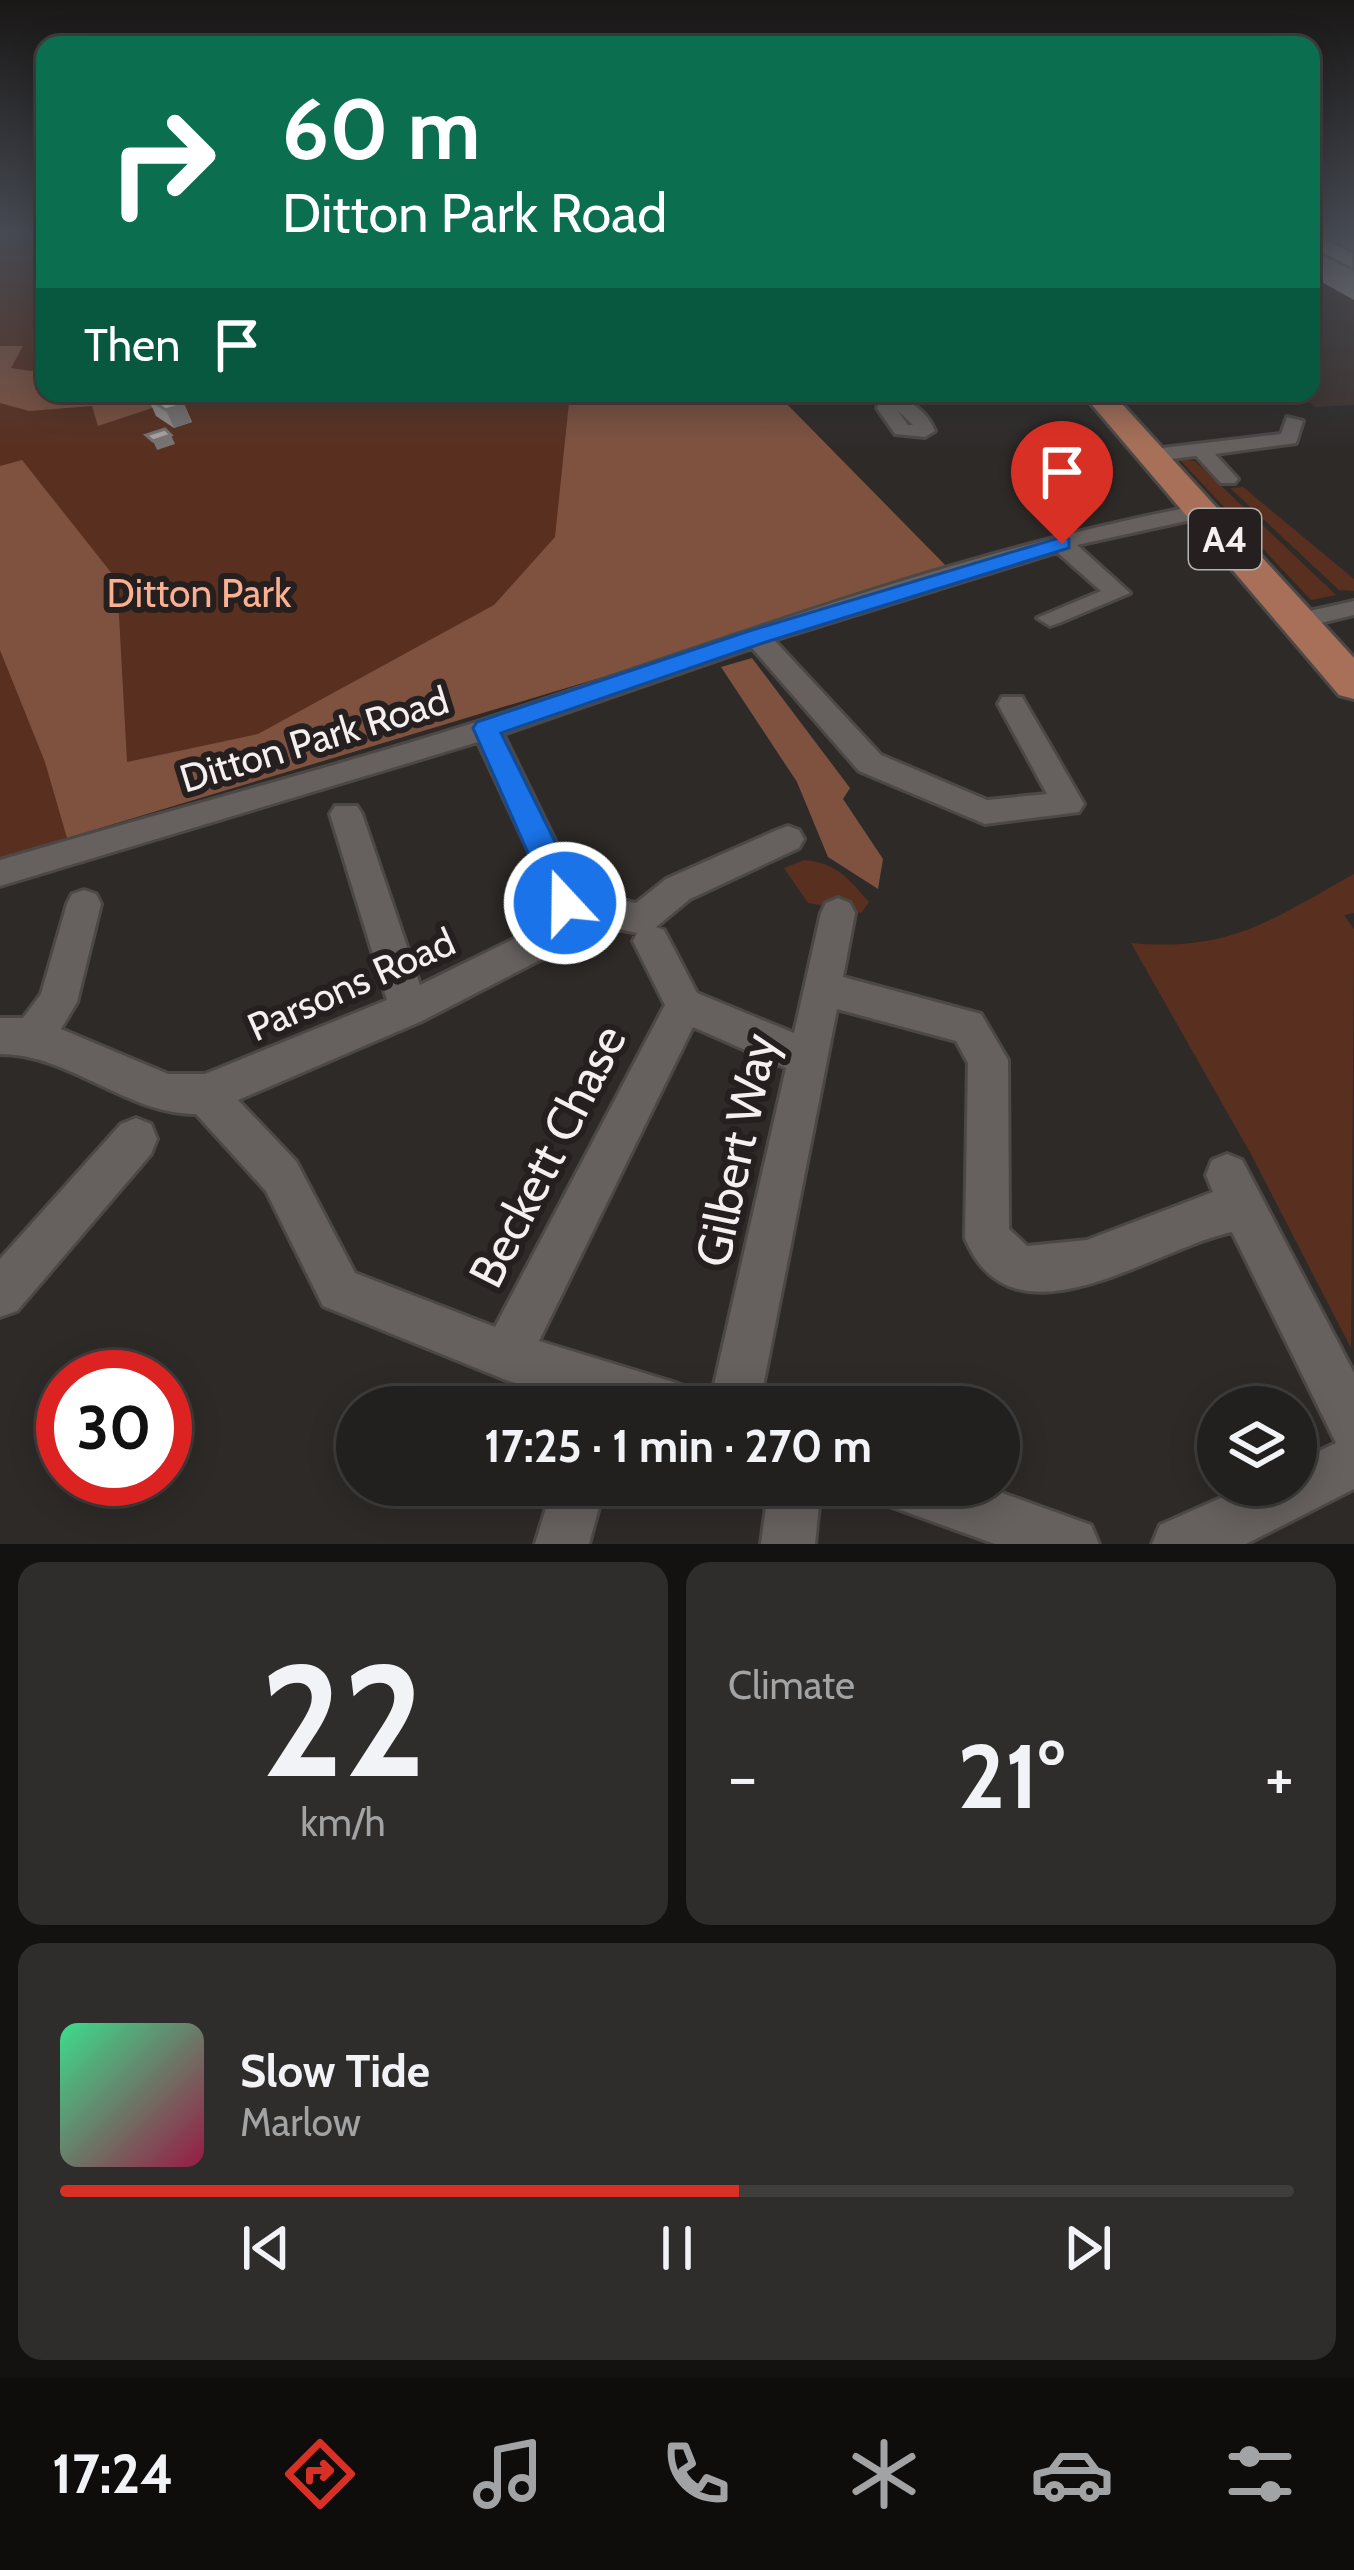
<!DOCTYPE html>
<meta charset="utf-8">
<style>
:root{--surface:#22201e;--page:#2e2d2b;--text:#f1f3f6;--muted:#a2a3a4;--line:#3f3e3c;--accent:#d93025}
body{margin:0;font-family:Cabin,sans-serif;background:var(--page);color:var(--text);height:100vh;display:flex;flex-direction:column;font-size:45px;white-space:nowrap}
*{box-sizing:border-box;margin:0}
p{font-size:39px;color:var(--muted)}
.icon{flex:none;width:66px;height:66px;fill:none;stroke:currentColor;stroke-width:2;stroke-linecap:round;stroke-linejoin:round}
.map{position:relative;height:1544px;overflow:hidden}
.panel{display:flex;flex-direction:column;gap:18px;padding:18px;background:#131210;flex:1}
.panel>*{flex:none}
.guide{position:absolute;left:36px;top:36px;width:1284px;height:366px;border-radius:24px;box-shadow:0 6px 30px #0003,0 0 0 3px var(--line);background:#0b6e4f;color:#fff;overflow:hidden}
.tools{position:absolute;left:1197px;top:1386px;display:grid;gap:24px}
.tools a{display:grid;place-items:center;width:120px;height:120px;border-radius:50%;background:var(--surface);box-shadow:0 6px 30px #0003,0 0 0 3px var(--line);font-size:60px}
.speed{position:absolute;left:36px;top:1350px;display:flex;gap:24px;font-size:60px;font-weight:700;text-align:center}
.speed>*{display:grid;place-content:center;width:156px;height:156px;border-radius:50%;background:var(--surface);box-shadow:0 6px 30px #0003,0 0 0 3px var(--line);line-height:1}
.speed .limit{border:18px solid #d22;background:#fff;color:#111}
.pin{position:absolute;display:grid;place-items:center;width:102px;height:102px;color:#fff;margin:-123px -51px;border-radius:50% 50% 50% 0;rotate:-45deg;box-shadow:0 0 12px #0007}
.pin .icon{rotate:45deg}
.me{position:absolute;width:132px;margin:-66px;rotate:339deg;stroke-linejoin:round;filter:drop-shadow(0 0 9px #0008)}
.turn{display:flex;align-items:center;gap:42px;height:252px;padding:0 48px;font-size:54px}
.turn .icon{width:156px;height:156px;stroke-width:2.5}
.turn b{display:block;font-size:84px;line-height:102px}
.then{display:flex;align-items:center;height:114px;padding:0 48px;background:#0003;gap:24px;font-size:45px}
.big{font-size:90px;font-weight:700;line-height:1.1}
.panel .tile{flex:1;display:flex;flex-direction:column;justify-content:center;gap:18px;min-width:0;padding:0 42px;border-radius:24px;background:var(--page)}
.panel .dial{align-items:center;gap:0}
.dial b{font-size:156px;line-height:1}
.song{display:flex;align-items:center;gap:36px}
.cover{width:144px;height:144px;border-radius:18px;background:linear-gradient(135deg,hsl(150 70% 55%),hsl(340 70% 35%))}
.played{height:12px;border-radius:6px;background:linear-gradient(90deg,var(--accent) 55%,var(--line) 55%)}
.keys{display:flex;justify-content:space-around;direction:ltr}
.heat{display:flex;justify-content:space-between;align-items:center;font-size:66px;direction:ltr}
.panel .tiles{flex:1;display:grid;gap:18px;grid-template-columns:1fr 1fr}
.tile:last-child{grid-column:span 2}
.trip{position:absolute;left:336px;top:1386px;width:684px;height:120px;border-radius:60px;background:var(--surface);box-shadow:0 6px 30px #0003,0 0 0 3px var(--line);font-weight:700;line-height:120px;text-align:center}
.dock{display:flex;height:192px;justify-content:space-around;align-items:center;background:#0e0d0c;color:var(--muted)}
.dock .icon{width:84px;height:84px}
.dock .on{color:var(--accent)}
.dock b{font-size:54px;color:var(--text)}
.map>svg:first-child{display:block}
.built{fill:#3d322e}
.green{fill:#59301f}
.forest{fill:#7f5240}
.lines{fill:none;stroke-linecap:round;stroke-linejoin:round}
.street-casing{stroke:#4c4846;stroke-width:6}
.primary-casing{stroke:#4c4846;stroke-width:6}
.street{fill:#66615f;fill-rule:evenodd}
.primary{fill:#a87058;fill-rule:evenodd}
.wall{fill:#948f8d}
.shaded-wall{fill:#787473}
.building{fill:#aca6a4;stroke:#787473;stroke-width:3}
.route{fill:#1a73e8;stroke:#114b97;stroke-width:3}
.labels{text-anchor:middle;stroke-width:12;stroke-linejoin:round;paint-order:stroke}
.shield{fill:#25201f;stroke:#b5b2b1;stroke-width:3}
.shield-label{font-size:36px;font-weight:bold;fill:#f3f0ef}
.park-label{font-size:39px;fill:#fab091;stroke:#25201f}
.street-label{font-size:39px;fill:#f3f0ef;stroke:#25201f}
.near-street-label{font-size:48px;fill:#f3f0ef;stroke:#25201f}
</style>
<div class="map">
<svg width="1354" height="1544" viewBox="0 0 1354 1544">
<rect width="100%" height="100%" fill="#2e2a28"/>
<path class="built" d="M1311 235H1354V405L1315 407 1299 393H1311Z"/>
<g class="green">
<path d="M0 235H45V393H776L952 572 0 858Z"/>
<path d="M1179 459 1195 461 1336 595 1311 600Z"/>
<path d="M1243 487 1354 579V591L1339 590 1230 488Z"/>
<path d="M804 860C837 863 849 879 869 902L861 913 808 903 784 868Z"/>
<path d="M1354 874V913L1344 915 1354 929 1351 1348 1252 1156 1131 943C1230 952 1271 920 1354 874Z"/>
</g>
<g class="forest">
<path d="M0 346H23L11 368 45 373V393H197L98 426 92 406 29 411 0 403Z"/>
<path d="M570 393H776L952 572 67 838 45 762 0 650V466L22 460 117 580 127 762 258 734 494 605 555 537Z"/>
<path d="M752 658 850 788 843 799 883 859 878 889 828 857 797 782 721 667Z"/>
</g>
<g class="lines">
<defs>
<g id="street">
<path d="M874 393C899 393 926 407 935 431L925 437 895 434 877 408 880 401ZM897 410 913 425H908Z"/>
<path d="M1287 417 1303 421 1296 443 1215 454 1238 479 1235 483H1221L1196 456 1154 461 1144 455 1154 449 1281 434Z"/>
<path d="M1201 505 1212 511 1209 516 1077 545 1130 593 1059 623 1050 626 1037 618 1101 591 1057 552 774 640 881 755 987 800 1047 794 998 704 1002 697H1022L1084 804 1079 812 985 824 859 771 752 648 503 734 580 892 636 903 666 879 777 830 788 826 799 830 804 839 799 848 690 899 656 927 664 930 697 993 794 1033 821 913 826 903 838 898 850 903 855 913 843 977 981 1014 1008 1060 1009 1229 1027 1246 1087 1240 1213 1192 1206 1175 1212 1160 1227 1154 1242 1160 1354 1373V1489L1246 1544H1152L1160 1525 1250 1485H1296V1462L1336 1443 1232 1232C1152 1249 1012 1354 965 1238L968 1063 956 1041 837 1009 759 1407H709L786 1068 693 1027 539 1341 673 1382 691 1389 698 1407H592L506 1380 323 1306 266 1191 196 1114C126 1114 70 1054 0 1054V1018H23L41 994 67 904 72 894 84 890 96 894 101 904 77 1002 61 1029 168 1074H205L387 1000 330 814 335 806H357L362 814 420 985 538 927 548 903 545 886 478 742 0 886V860C160 813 321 771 480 721 718 644 955 551 1201 505ZM576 920 637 933 633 941 665 1005 495 1327 355 1273 296 1161 238 1100 422 1021 563 948Z"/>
<path d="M1354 601V615L1296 629 1283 621 1287 616Z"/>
<path d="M136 1118 151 1124 157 1139 151 1154 17 1311 0 1317V1259L121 1124Z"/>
<path d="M553 1485H605L589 1544H535Z"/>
<path d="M769 1485H821L815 1544H761Z"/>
<path d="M877 1485H980L1091 1525 1099 1544H995L884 1504Z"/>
</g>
<path id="primary" d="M1082 393H1112L1354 658V699L1339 695Z"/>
</defs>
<use href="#street" class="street-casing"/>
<use href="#primary" class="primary-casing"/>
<use href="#street" class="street"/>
<use href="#primary" class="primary"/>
</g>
<g class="wall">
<path d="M1316 235H1354V300L1311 276V236Z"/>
<path d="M148 398 184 404 192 422 174 428 156 416Z"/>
</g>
<g class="shaded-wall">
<path d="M184 404 192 422 174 428 166 410Z"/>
<path d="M171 435 175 444 157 450 153 441Z"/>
</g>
<g class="building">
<path d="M1311 236H1320L1354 252V270L1311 248Z"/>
<path d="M163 393H168L184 404 166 410 148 398Z"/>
<path d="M165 429 171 435 153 441 146 435Z"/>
</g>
<linearGradient id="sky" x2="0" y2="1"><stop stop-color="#191716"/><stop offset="0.52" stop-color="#464a53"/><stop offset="1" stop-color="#464a53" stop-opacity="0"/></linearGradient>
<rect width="1354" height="451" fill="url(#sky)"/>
<path class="route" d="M1062 537 1069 539V548L766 642 501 733 577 886 581 903 576 912 565 916 554 912 473 728 477 722 749 631Z"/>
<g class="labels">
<rect class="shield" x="1189" y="509" width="72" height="60" rx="9"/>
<g class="shield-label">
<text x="1225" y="552">A4</text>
</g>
<g class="park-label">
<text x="199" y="607">Ditton Park</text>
</g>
<g class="street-label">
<text transform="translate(314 739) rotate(-17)" y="14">Ditton Park Road</text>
<text transform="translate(351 984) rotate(-24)" y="14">Parsons Road</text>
</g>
<g class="near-street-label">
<text transform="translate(736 1150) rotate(-78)" y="17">Gilbert Way</text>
<text transform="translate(547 1156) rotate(-63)" y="17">Beckett Chase</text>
</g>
</g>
</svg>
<div class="tools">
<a><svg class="icon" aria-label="layers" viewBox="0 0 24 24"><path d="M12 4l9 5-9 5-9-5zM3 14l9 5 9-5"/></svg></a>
</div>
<div class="speed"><div class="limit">30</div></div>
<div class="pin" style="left:1062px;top:544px;background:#d93025"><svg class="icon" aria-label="arrive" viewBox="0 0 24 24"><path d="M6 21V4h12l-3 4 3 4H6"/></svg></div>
<svg class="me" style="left:565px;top:903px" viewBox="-20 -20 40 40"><circle r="17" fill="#1a73e8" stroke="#fff" stroke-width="3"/><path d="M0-11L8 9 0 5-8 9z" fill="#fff"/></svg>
<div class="trip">17:25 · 1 min · 270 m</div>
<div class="guide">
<div class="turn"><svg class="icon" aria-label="right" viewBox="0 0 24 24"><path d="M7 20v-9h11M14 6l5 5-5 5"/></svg><div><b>60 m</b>Ditton Park Road</div></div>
<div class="then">Then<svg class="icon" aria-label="arrive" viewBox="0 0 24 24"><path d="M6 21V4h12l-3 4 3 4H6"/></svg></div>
</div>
</div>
<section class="panel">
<div class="tiles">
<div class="tile dial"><b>22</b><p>km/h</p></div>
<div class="tile"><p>Climate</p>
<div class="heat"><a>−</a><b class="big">21°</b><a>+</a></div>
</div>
<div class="tile">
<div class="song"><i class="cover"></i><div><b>Slow Tide</b><p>Marlow</p></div></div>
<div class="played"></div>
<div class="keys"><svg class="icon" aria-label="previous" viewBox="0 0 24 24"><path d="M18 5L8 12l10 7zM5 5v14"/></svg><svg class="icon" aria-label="pause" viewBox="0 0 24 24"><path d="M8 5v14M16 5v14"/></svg><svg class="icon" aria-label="next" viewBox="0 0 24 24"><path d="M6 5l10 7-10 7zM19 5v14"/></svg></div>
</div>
</div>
</section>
<nav class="dock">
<b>17:24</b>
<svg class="icon on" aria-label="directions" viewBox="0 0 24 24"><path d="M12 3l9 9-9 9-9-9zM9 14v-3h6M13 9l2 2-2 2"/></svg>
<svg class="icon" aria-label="music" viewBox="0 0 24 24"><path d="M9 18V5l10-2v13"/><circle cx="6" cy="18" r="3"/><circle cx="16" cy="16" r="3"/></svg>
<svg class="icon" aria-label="phone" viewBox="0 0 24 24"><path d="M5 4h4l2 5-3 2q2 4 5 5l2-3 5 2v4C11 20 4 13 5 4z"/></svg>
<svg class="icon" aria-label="climate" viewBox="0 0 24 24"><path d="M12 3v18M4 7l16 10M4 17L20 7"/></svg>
<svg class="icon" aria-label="car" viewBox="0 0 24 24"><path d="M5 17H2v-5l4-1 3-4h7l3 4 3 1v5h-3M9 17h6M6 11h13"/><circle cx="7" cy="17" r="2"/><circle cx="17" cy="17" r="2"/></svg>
<svg class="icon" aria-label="filters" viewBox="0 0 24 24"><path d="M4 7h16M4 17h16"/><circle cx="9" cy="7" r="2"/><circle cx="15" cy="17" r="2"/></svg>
</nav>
